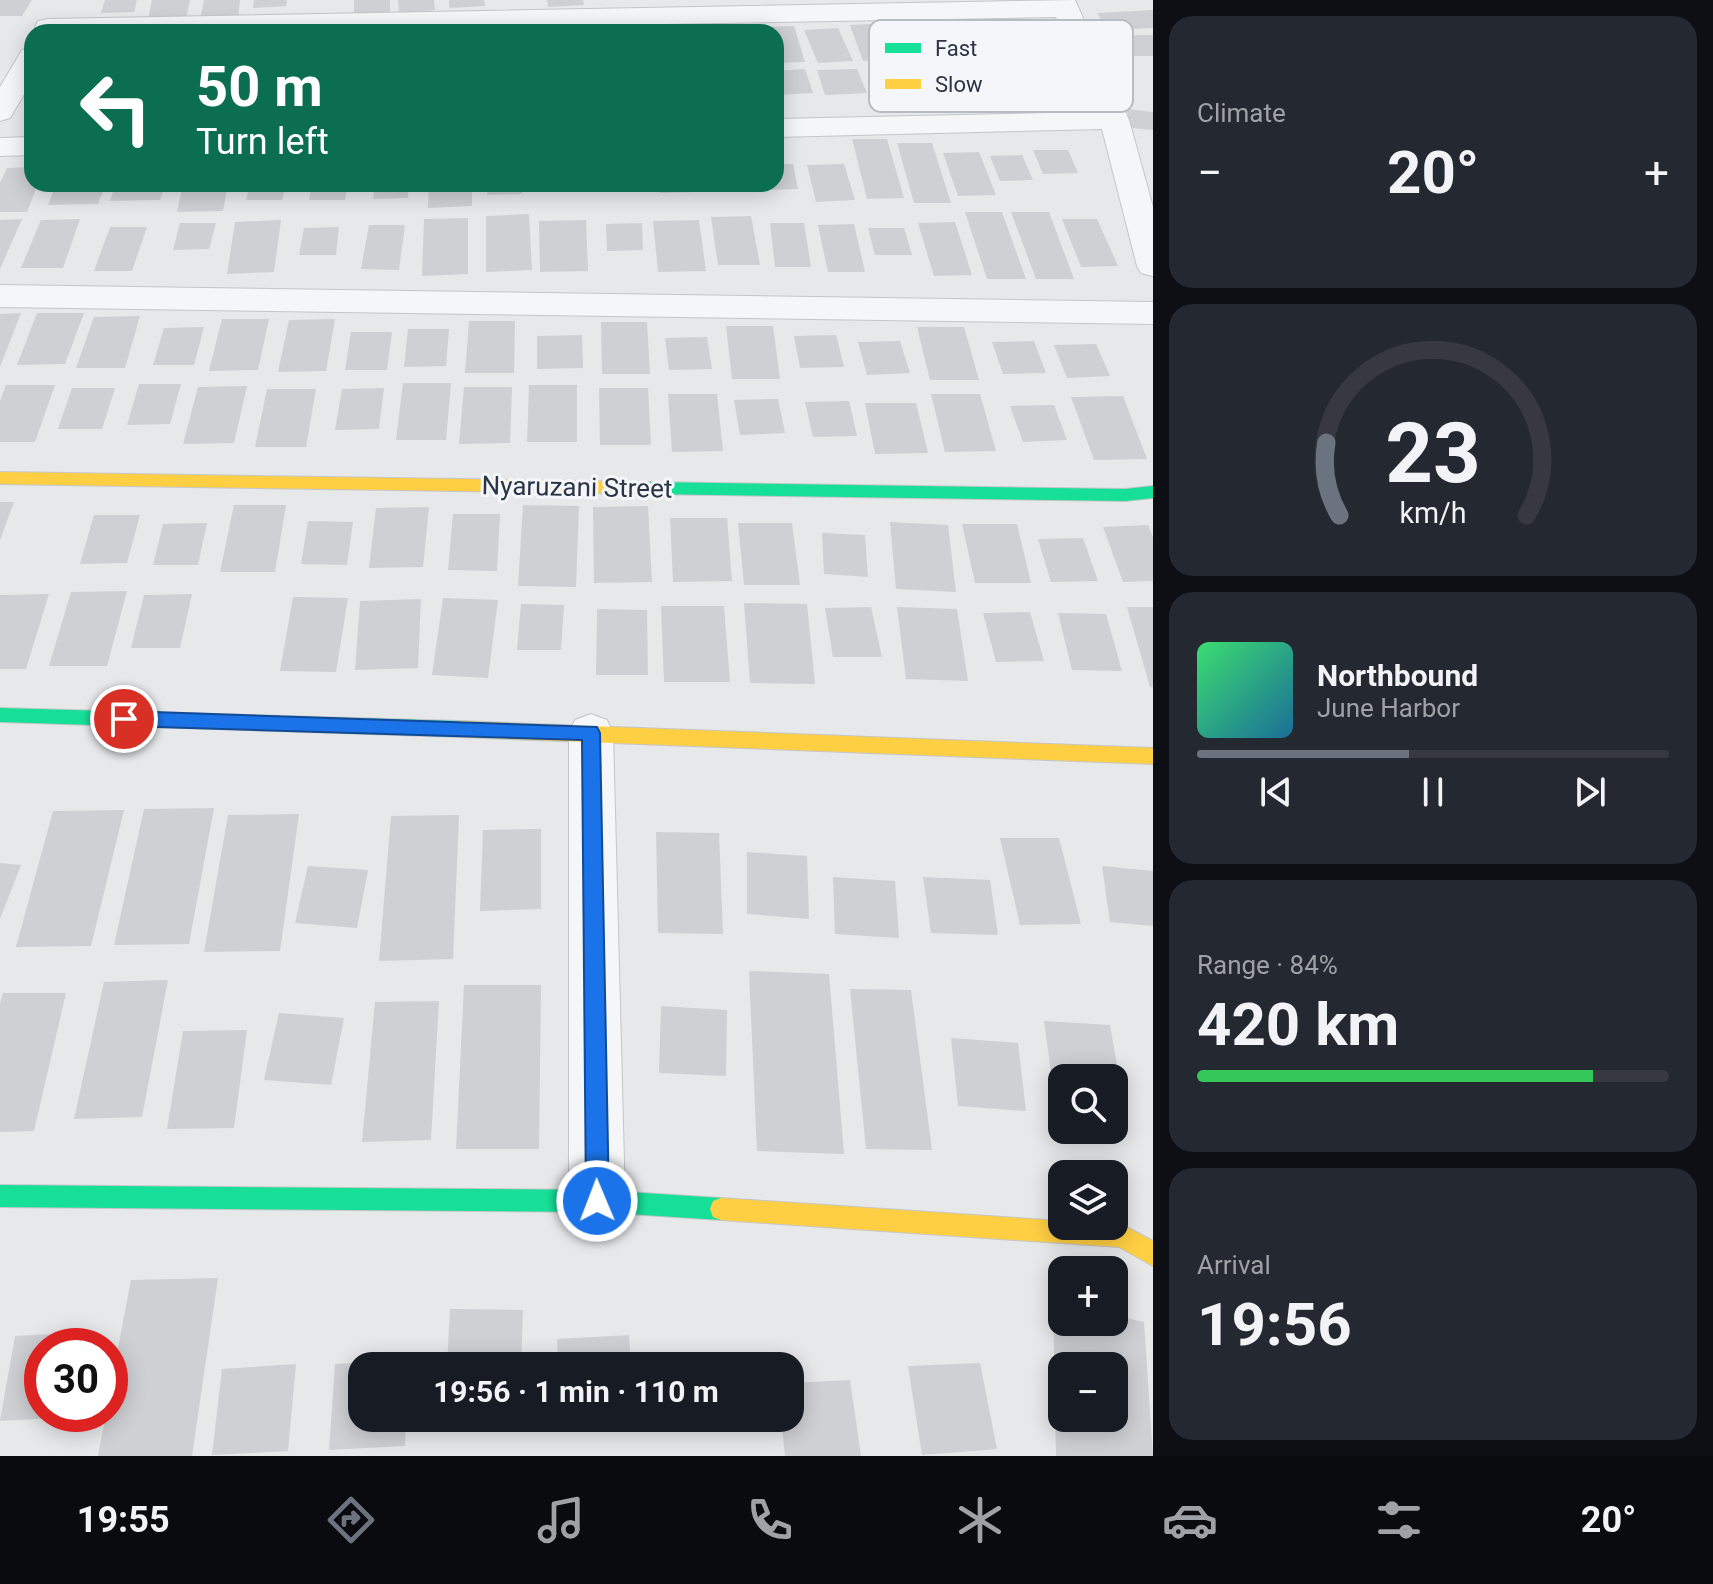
<!DOCTYPE html>
<meta charset="utf-8">
<style>
:root{--surface:#171b24;--page:#242831;--text:#f1f3f6;--muted:#9ea1a6;--line:#363941;--accent:#6c737f}
body{margin:0;font-family:Roboto,sans-serif;background:var(--page);color:var(--text);height:100vh;display:flex;flex-direction:column;font-size:30px;white-space:nowrap}
*{box-sizing:border-box;margin:0}
p{font-size:26px;color:var(--muted)}
.icon{flex:none;width:44px;height:44px;fill:none;stroke:currentColor;stroke-width:2;stroke-linecap:round;stroke-linejoin:round}
.map{position:relative;flex:1;overflow:hidden}
.details{display:flex;flex-direction:column;gap:16px;padding:16px;background:#0d0f14;width:560px}
.details>*{flex:none}
.top-card{position:absolute;left:24px;top:24px;width:760px;height:168px;border-radius:24px;box-shadow:0 4px 20px #0003;background:#0b6e4f;color:#fff;overflow:hidden}
.tools{position:absolute;left:1048px;top:1064px;display:grid;gap:16px}
.tools a{display:grid;place-items:center;width:80px;height:80px;border-radius:16px;background:var(--surface);box-shadow:0 4px 20px #0003;font-size:40px}
.speed{position:absolute;left:24px;top:1328px;display:flex;gap:16px;font-size:40px;font-weight:700;text-align:center}
.speed>*{display:grid;place-content:center;width:104px;height:104px;border-radius:50%;background:var(--surface);box-shadow:0 4px 20px #0003;line-height:1}
.speed .limit{border:12px solid #d22;background:#fff;color:#111}
.pin{position:absolute;display:grid;place-items:center;width:68px;height:68px;color:#fff;margin:-34px;border:4px solid #fff;border-radius:50%;box-shadow:0 2px 8px #0007}
.me{position:absolute;width:88px;margin:-44px;rotate:359deg;stroke-linejoin:round;filter:drop-shadow(0 0 6px #0008)}
.turn{display:flex;align-items:center;gap:28px;height:168px;padding:0 40px;font-size:36px}
.turn .icon{width:104px;height:104px;stroke-width:2.5}
.turn b{display:block;font-size:56px;line-height:68px}
.big{font-size:60px;font-weight:700;line-height:1.1}
.details .card{flex:1;display:flex;flex-direction:column;justify-content:center;gap:12px;min-width:0;padding:0 28px;border-radius:24px;background:var(--page)}
.details .dial{align-items:center;gap:0}
.dial svg{height:208px;overflow:visible;fill:none;stroke:var(--line);stroke-width:7;stroke-linecap:round;text-anchor:middle}
.dial text{fill:var(--text);stroke:none}
.song{display:flex;align-items:center;gap:24px}
.cover{width:96px;height:96px;border-radius:12px;background:linear-gradient(135deg,hsl(140 70% 55%),hsl(200 70% 35%))}
.played{height:8px;border-radius:4px;background:linear-gradient(90deg,var(--accent) 45%,var(--line) 45%)}
.keys{display:flex;justify-content:space-around;direction:ltr}
.heat{display:flex;justify-content:space-between;align-items:center;font-size:44px;direction:ltr}
.charge{height:12px;border-radius:6px;background:linear-gradient(90deg,#34c759 84%,var(--line) 0)}
.trip{position:absolute;left:348px;top:1352px;width:456px;height:80px;border-radius:24px;background:var(--surface);box-shadow:0 4px 20px #0003;font-weight:700;line-height:80px;text-align:center}
.dock{display:flex;height:128px;justify-content:space-around;align-items:center;background:#090b0e;color:var(--muted)}
.dock .icon{width:56px;height:56px}
.dock .active{color:var(--accent)}
.dock b{font-size:36px;color:var(--text)}
main{display:flex;flex:1;min-height:0}
.map>svg:first-child{display:block}
.building{fill:#ced0d3;fill-rule:evenodd}
.lines{fill:none;stroke-linecap:round;stroke-linejoin:round}
.street-casing{stroke:#c4c6c8;stroke-width:2}
.fast-casing{stroke:#c4c6c8;stroke-width:2}
.slow-casing{stroke:#c4c6c8;stroke-width:2}
.street{fill:#f5f6f7;fill-rule:evenodd}
.fast{fill:#16e098;fill-rule:evenodd}
.slow{fill:#ffcf43;fill-rule:evenodd}
.route{fill:#1a73e8;stroke:#114b97;stroke-width:2}
.labels{text-anchor:middle;stroke-width:6;stroke-linejoin:round;paint-order:stroke}
.street-label{font-size:26px;fill:#2b3445;stroke:#f4f6f9}
.key{fill:#f4f6f9;stroke:#b8bcc3;stroke-width:2}
.key-label{font-size:22px;fill:#2b3445}
</style>
<main>
<div class="map">
<svg width="1153" height="1456" viewBox="0 0 1153 1456">
<rect width="100%" height="100%" fill="#e6e8ea"/>
<g class="building">
<path d="M0 0H32L22 16H0Z"/>
<path d="M105 0H137L134 12 101 13Z"/>
<path d="M152 0H190L186 18 148 20Z"/>
<path d="M204 0H240L238 18 200 20Z"/>
<path d="M254 0H287L286 6 253 8Z"/>
<path d="M354 0H390V13L354 15Z"/>
<path d="M398 0H434L435 10 399 13Z"/>
<path d="M449 0H484L485 6 449 8Z"/>
<path d="M547 0H583L584 5 548 7Z"/>
<path d="M1153 10V28L1108 30 1097 13Z"/>
<path d="M891 23 905 59 863 61 850 25Z"/>
<path d="M794 26 805 62 776 63V32H754L753 27Z"/>
<path d="M745 27 746 32H705L704 28Z"/>
<path d="M838 28 853 61 818 63 804 30Z"/>
<path d="M1119 35H1153V56H1129Z"/>
<path d="M805 69 813 93 776 95V71Z"/>
<path d="M857 69 867 93 825 95 817 70Z"/>
<path d="M1127 109 1153 112V130L1130 128Z"/>
<path d="M852 139H887L904 198 867 199Z"/>
<path d="M897 143H932L951 203H914Z"/>
<path d="M1033 150H1068L1078 173 1043 174Z"/>
<path d="M979 152 996 195 958 196 943 153Z"/>
<path d="M1022 155 1033 180 1000 181 990 156Z"/>
<path d="M776 164H793L798 189 764 190 763 184H776Z"/>
<path d="M844 164 855 200 816 202 807 165Z"/>
<path d="M32 167V184H38L27 212H0V183L7 168Z"/>
<path d="M56 184H106L98 204 48 205Z"/>
<path d="M116 184H165L160 200 110 201Z"/>
<path d="M183 184H228L223 211 177 212Z"/>
<path d="M250 184H286L282 200H246Z"/>
<path d="M312 184H348L345 200H309Z"/>
<path d="M375 184H409L408 198 373 199Z"/>
<path d="M429 184H472V206L428 208Z"/>
<path d="M488 184H522V194L487 195Z"/>
<rect x="549" y="184" width="34" height="6"/>
<path d="M603 184H638V190H604Z"/>
<path d="M659 184H694L695 192 660 193Z"/>
<path d="M707 184H748L749 189 708 190Z"/>
<path d="M965 212H1002L1026 279H987Z"/>
<path d="M1011 212H1049L1074 279H1036Z"/>
<path d="M529 214 532 270 486 272V216Z"/>
<path d="M751 216 760 265H718L711 217Z"/>
<path d="M468 218V274L422 276 424 219Z"/>
<path d="M22 219 0 269V220Z"/>
<path d="M80 219 63 268H21L41 220Z"/>
<path d="M1062 219H1097L1118 266 1081 267Z"/>
<path d="M281 220 274 272 227 274 235 222Z"/>
<path d="M586 220 588 271 540 272 539 221Z"/>
<path d="M699 220 706 271 658 272 653 221Z"/>
<path d="M955 222 972 275 934 276 918 223Z"/>
<path d="M180 223H216L209 249 173 250Z"/>
<path d="M642 223 643 250 607 251 606 224Z"/>
<path d="M770 223H804L811 267H775Z"/>
<path d="M854 224 865 272H828L818 225Z"/>
<path d="M369 225H405L399 270 361 269Z"/>
<path d="M110 227H147L132 271H94Z"/>
<path d="M339 227 336 255H299L304 228Z"/>
<path d="M868 228H904L912 255H875Z"/>
<path d="M21 313 0 367V314Z"/>
<path d="M37 313H84L65 364 17 365Z"/>
<path d="M140 316 125 368H76L94 317Z"/>
<path d="M222 319H269L258 370 209 371Z"/>
<path d="M335 319 326 371 278 372 289 320Z"/>
<path d="M469 321H515L514 373H465Z"/>
<path d="M601 322H647L650 374H602Z"/>
<path d="M726 326H773L780 379H732Z"/>
<path d="M204 327 194 365H153L164 328Z"/>
<path d="M917 327H964L979 380H930Z"/>
<path d="M408 329H449L446 366 404 367Z"/>
<path d="M351 332H392L387 370H345Z"/>
<path d="M582 335 583 368 537 369V336Z"/>
<path d="M836 335 844 367 800 368 794 336Z"/>
<path d="M707 337 712 369 669 370 665 338Z"/>
<path d="M900 341 910 373 867 375 858 342Z"/>
<path d="M1034 341 1046 373 1003 374 992 342Z"/>
<path d="M1096 344 1110 376 1067 378 1054 345Z"/>
<path d="M403 383H451L446 440H396Z"/>
<path d="M139 384H181L170 424 127 425Z"/>
<path d="M6 385H55L35 442H0V401Z"/>
<path d="M529 385H577V442H527Z"/>
<path d="M247 386 234 443 183 444 198 387Z"/>
<path d="M464 387H512L510 443 459 444Z"/>
<path d="M72 388H115L102 429H58Z"/>
<path d="M384 388 379 429 335 430 342 389Z"/>
<path d="M599 388H648L651 445H600Z"/>
<path d="M267 389H316L306 447H255Z"/>
<path d="M668 394H717L723 451 672 452Z"/>
<path d="M931 394H980L996 451 945 452Z"/>
<path d="M1123 396 1147 459 1094 460 1071 397Z"/>
<path d="M778 399 785 433 740 435 734 400Z"/>
<path d="M849 401 857 436 813 437 805 402Z"/>
<path d="M865 403H916L928 453 875 454Z"/>
<path d="M1054 405 1067 440 1023 442 1010 406Z"/>
<path d="M0 502H14L0 540Z"/>
<path d="M234 505H286L275 572H220Z"/>
<path d="M523 505 579 506 576 587 518 586Z"/>
<path d="M648 506 652 582 594 583 593 507Z"/>
<path d="M429 507 423 567 369 568 376 508Z"/>
<path d="M453 514H500L497 571 448 570Z"/>
<path d="M94 515H140L127 563 80 564Z"/>
<path d="M670 518H727L732 581 673 582Z"/>
<path d="M308 521 353 522 347 565 301 564Z"/>
<path d="M890 522 948 525 956 592 896 589Z"/>
<path d="M207 523 198 565H153L163 524Z"/>
<path d="M738 523H792L800 585H744Z"/>
<path d="M962 524H1017L1031 583H975Z"/>
<path d="M1148 525 1153 537V581L1123 582 1103 527Z"/>
<path d="M822 533 865 535 868 577 824 574Z"/>
<path d="M1083 538 1098 581 1051 582 1038 539Z"/>
<path d="M127 591 107 666H49L71 592Z"/>
<path d="M49 594 26 669H0V595Z"/>
<path d="M192 594 180 648H131L144 595Z"/>
<path d="M293 597 348 598 336 672 280 671Z"/>
<path d="M443 598 498 600 488 678 432 675Z"/>
<path d="M421 599 418 668 355 670 360 601Z"/>
<path d="M744 603 807 604 815 684 750 683Z"/>
<path d="M521 604 564 605 561 650H517Z"/>
<path d="M661 606H724L730 682H664Z"/>
<path d="M871 607 882 657H833L825 608Z"/>
<path d="M897 607 957 609 968 681 906 679Z"/>
<path d="M1127 607H1153V687H1150Z"/>
<path d="M597 609 647 610 648 675H596Z"/>
<path d="M1030 612 1044 661 996 662 983 613Z"/>
<path d="M1058 613 1106 614 1122 671 1072 670Z"/>
<path d="M214 808 189 944 114 945 144 809Z"/>
<path d="M124 810 91 946 16 947 53 811Z"/>
<path d="M299 814 280 951 204 952 228 815Z"/>
<path d="M459 815 453 959 379 961 391 816Z"/>
<path d="M541 829V909L480 911 483 830Z"/>
<path d="M656 832 719 833 723 934 658 933Z"/>
<path d="M1000 838H1059L1081 924 1020 925Z"/>
<path d="M747 852 807 856 809 919 747 914Z"/>
<path d="M0 863 21 865 0 919Z"/>
<path d="M308 866 368 870 357 928 295 923Z"/>
<path d="M1102 866 1153 871V926L1110 922Z"/>
<path d="M833 877 895 881 899 938 835 934Z"/>
<path d="M923 877 990 880 998 935 931 933Z"/>
<path d="M749 971 829 974 844 1154 757 1151Z"/>
<path d="M168 980 142 1117 74 1119 104 982Z"/>
<path d="M464 985H541L539 1149H456Z"/>
<path d="M850 989 911 990 932 1150 866 1149Z"/>
<path d="M3 993H66L34 1131 0 1132V1003Z"/>
<path d="M439 1001 431 1140 362 1142 375 1002Z"/>
<path d="M661 1006 727 1010 726 1076 659 1073Z"/>
<path d="M279 1013 344 1018 331 1085 264 1080Z"/>
<path d="M1044 1021 1110 1025 1122 1093 1114 1092V1078H1062V1088L1053 1087Z"/>
<path d="M247 1030 234 1128 167 1129 183 1031Z"/>
<path d="M951 1038 1018 1043 1026 1111 958 1106Z"/>
<path d="M218 1278 192 1456H98L106 1414H110V1390L131 1280Z"/>
<path d="M1053 1303 1062 1305V1322H1114V1315L1144 1322 1153 1456H1056ZM1062 1366H1114V1418H1062Z"/>
<path d="M450 1309 523 1310 521 1366H447Z"/>
<path d="M88 1332 86 1346H42V1414H74L73 1417 0 1421 15 1336Z"/>
<path d="M629 1335 631 1366H558L557 1339Z"/>
<path d="M408 1360V1366H362V1418H406L405 1446 329 1450 335 1364Z"/>
<path d="M980 1363 997 1449 922 1455 908 1366Z"/>
<path d="M296 1364 288 1451 212 1455 222 1369Z"/>
<path d="M850 1380 861 1456H785L781 1418H790V1383Z"/>
<path d="M444 1418H520V1424L444 1425Z"/>
<path d="M559 1418H618V1420L559 1423Z"/>
</g>
<g class="lines">
<defs>
<g id="street">
<path d="M1075 0 1129 120 1153 207V276L1141 273 1137 266 1102 129 776 137V119L1096 112 1056 17 222 32H38L35 27 38 21 48 19Z"/>
<path d="M32 48V81L10 118 0 121V87L22 50Z"/>
<path d="M32 137V155L0 156V138Z"/>
<path d="M0 285 1153 302V324L0 307Z"/>
<path d="M591 714 607 720 613 733 625 1201 617 1221 597 1229 577 1221 569 1201V733L575 720Z"/>
</g>
<g id="fast">
<path d="M649 482 1125 489 1153 486V498L1125 501 649 494 641 488Z"/>
<path d="M0 708 459 721 465 724 468 729 465 734 459 737 0 722Z"/>
<path d="M0 1185 597 1190 721 1198 729 1201 732 1209 729 1217 721 1220 597 1212 0 1207Z"/>
</g>
<g id="slow">
<path d="M0 472 649 482 657 488 649 494 0 484Z"/>
<path d="M459 721 1153 748V764L459 737 453 734 450 729 453 724Z"/>
<path d="M721 1198 1062 1221V1226L1121 1224 1153 1241V1266L1119 1247 721 1220 713 1217 710 1209 713 1201Z"/>
</g>
</defs>
<use href="#street" class="street-casing"/>
<use href="#fast" class="fast-casing"/>
<use href="#slow" class="slow-casing"/>
<use href="#street" class="street"/>
<use href="#fast" class="fast"/>
<use href="#slow" class="slow"/>
</g>
<path class="route" d="M124 711 597 727 600 733 609 1201 606 1209 597 1212 589 1209 586 1201 582 740 124 726 118 724 115 719 118 713Z"/>
<g class="labels">
<g class="street-label">
<text transform="translate(577 487) rotate(1)" y="9">Nyaruzani Street</text>
</g>
</g>
<rect x="869" y="20" width="264" height="92" rx="12" class="key"/>
<rect x="885" y="43" width="36" height="10" fill="#16e098"/>
<rect x="885" y="79" width="36" height="10" fill="#ffcf43"/>
<g class="key-label">
<text x="935" y="56">Fast</text>
<text x="935" y="92">Slow</text>
</g>
</svg>
<div class="tools">
<a><svg class="icon" aria-label="search" viewBox="0 0 24 24"><circle cx="10" cy="10" r="6"/><path d="M15 15l6 6"/></svg></a>
<a><svg class="icon" aria-label="layers" viewBox="0 0 24 24"><path d="M12 4l9 5-9 5-9-5zM3 14l9 5 9-5"/></svg></a>
<a>+</a>
<a>−</a>
</div>
<div class="speed"><div class="limit">30</div></div>
<div class="pin" style="left:124px;top:719px;background:#d93025"><svg class="icon" aria-label="arrive" viewBox="0 0 24 24"><path d="M6 21V4h12l-3 4 3 4H6"/></svg></div>
<svg class="me" style="left:597px;top:1201px" viewBox="-20 -20 40 40"><circle r="17" fill="#1a73e8" stroke="#fff" stroke-width="3"/><path d="M0-11L8 9 0 5-8 9z" fill="#fff"/></svg>
<div class="trip">19:56 · 1 min · 110 m</div>
<div class="top-card">
<div class="turn"><svg class="icon" aria-label="left" viewBox="0 0 24 24"><path d="M17 20v-9H6M10 6l-5 5 5 5"/></svg><div><b>50 m</b>Turn left</div></div>
</div>
</div>
<section class="details">
<div class="card"><p>Climate</p>
<div class="heat"><a>−</a><b class="big">20°</b><a>+</a></div>
</div>
<div class="card dial"><svg viewBox="0 0 100 80">
<path d="M14 69A42 42 0 1 1 86 69"/>
<path d="M14 69A42 42 0 0 1 9 41" stroke="#6c737f"/>
<text x="50" y="56" font-size="32" font-weight="700">23</text>
<text x="50" y="72" font-size="11">km/h</text>
</svg></div>
<div class="card">
<div class="song"><i class="cover"></i><div><b>Northbound</b><p>June Harbor</p></div></div>
<div class="played"></div>
<div class="keys"><svg class="icon" aria-label="previous" viewBox="0 0 24 24"><path d="M18 5L8 12l10 7zM5 5v14"/></svg><svg class="icon" aria-label="pause" viewBox="0 0 24 24"><path d="M8 5v14M16 5v14"/></svg><svg class="icon" aria-label="next" viewBox="0 0 24 24"><path d="M6 5l10 7-10 7zM19 5v14"/></svg></div>
</div>
<div class="card"><p>Range · 84%</p><b class="big">420 km</b><div class="charge"></div></div>
<div class="card"><p>Arrival</p><b class="big">19:56</b></div>
</section>
</main>
<nav class="dock">
<b>19:55</b>
<svg class="icon active" aria-label="directions" viewBox="0 0 24 24"><path d="M12 3l9 9-9 9-9-9zM9 14v-3h6M13 9l2 2-2 2"/></svg>
<svg class="icon" aria-label="music" viewBox="0 0 24 24"><path d="M9 18V5l10-2v13"/><circle cx="6" cy="18" r="3"/><circle cx="16" cy="16" r="3"/></svg>
<svg class="icon" aria-label="phone" viewBox="0 0 24 24"><path d="M5 4h4l2 5-3 2q2 4 5 5l2-3 5 2v4C11 20 4 13 5 4z"/></svg>
<svg class="icon" aria-label="climate" viewBox="0 0 24 24"><path d="M12 3v18M4 7l16 10M4 17L20 7"/></svg>
<svg class="icon" aria-label="car" viewBox="0 0 24 24"><path d="M5 17H2v-5l4-1 3-4h7l3 4 3 1v5h-3M9 17h6M6 11h13"/><circle cx="7" cy="17" r="2"/><circle cx="17" cy="17" r="2"/></svg>
<svg class="icon" aria-label="filters" viewBox="0 0 24 24"><path d="M4 7h16M4 17h16"/><circle cx="9" cy="7" r="2"/><circle cx="15" cy="17" r="2"/></svg>
<b>20°</b>
</nav>
